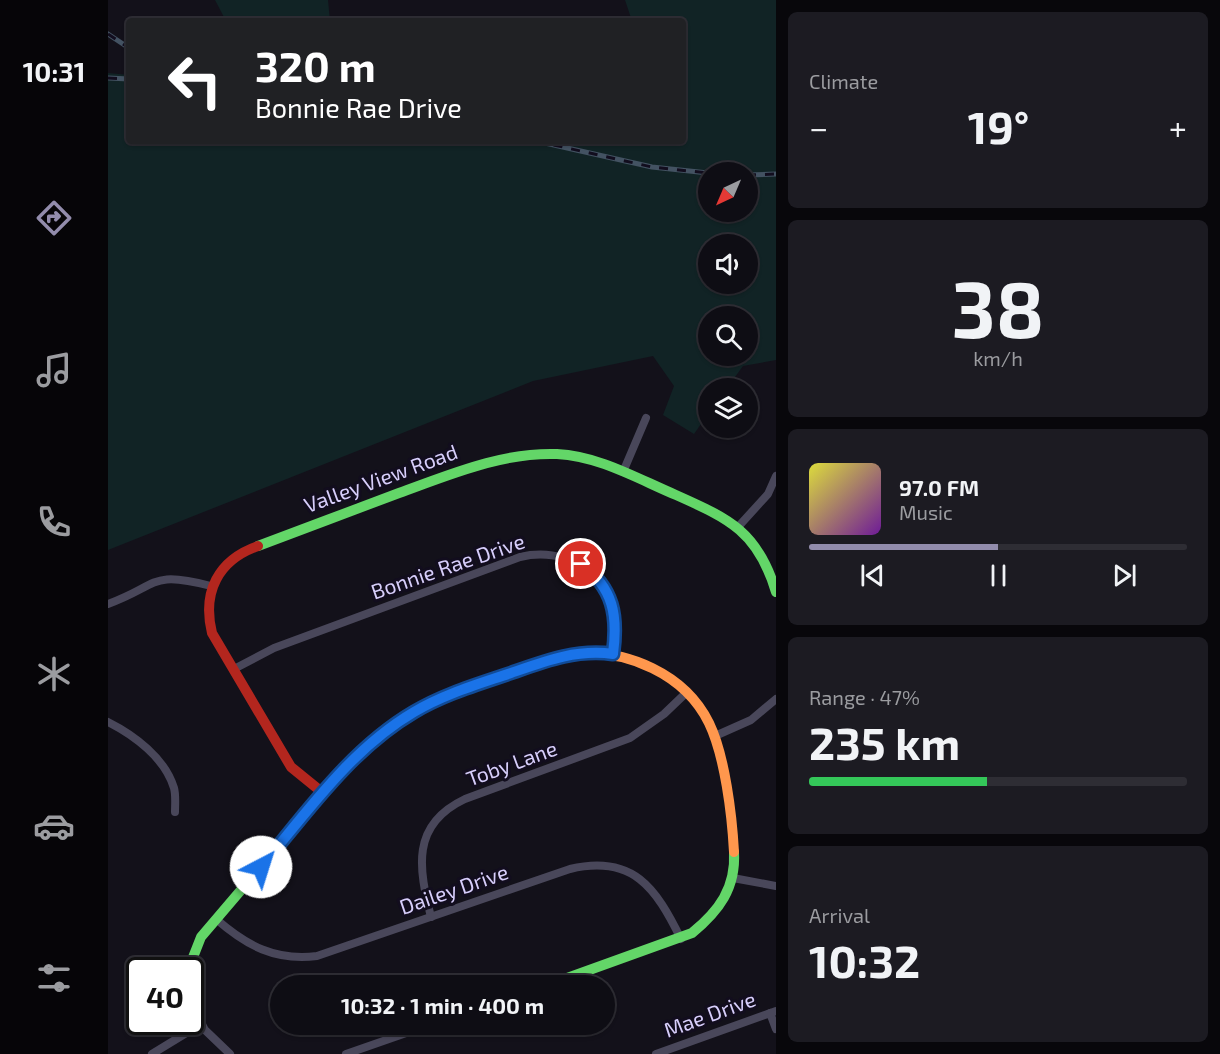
<!DOCTYPE html>
<meta charset="utf-8">
<style>
:root{--surface:#0e0d14;--page:#1c1b22;--text:#f1f3f6;--muted:#9b9ca0;--line:#2e2d34;--accent:#928cac}
body{margin:0;font-family:"Exo 2",sans-serif;background:var(--page);color:var(--text);height:100vh;display:flex;flex-direction:column;font-size:22px;white-space:nowrap}
*{box-sizing:border-box;margin:0}
p{font-size:20px;color:var(--muted)}
.icon{flex:none;width:33px;height:33px;fill:none;stroke:currentColor;stroke-width:2;stroke-linecap:round;stroke-linejoin:round}
.map{position:relative;flex:1;overflow:hidden}
.sheet{display:flex;flex-direction:column;gap:12px;padding:12px;background:#08070b;width:444px}
.sheet>*{flex:none}
.top-card{position:absolute;left:18px;top:18px;width:560px;height:126px;border-radius:6px;box-shadow:0 2px 4px #0004,0 0 0 2px var(--line);background:#202124;color:#fff;overflow:hidden}
.needle{width:39px;rotate:224deg}
.controls{position:absolute;left:590px;top:162px;display:grid;gap:12px}
.controls a{display:grid;place-items:center;width:60px;height:60px;border-radius:50%;background:var(--surface);box-shadow:0 2px 4px #0004,0 0 0 2px var(--line);font-size:30px}
.speed{position:absolute;left:18px;top:957px;display:flex;gap:12px;font-size:30px;font-weight:700;text-align:center}
.speed>*{display:grid;place-content:center;width:78px;height:78px;border-radius:50%;background:var(--surface);box-shadow:0 2px 4px #0004,0 0 0 2px var(--line);line-height:1}
.speed .limit{border:3px solid #111;border-radius:9px;background:#fff;color:#111}
.pin{position:absolute;display:grid;place-items:center;width:51px;height:51px;color:#fff;margin:-26px;border:3px solid #fff;border-radius:50%;box-shadow:0 2px 6px #0007}
.me{position:absolute;width:66px;margin:-33px;rotate:40deg;stroke-linejoin:round;filter:drop-shadow(0 0 4px #0008)}
.turn{display:flex;align-items:center;gap:21px;height:126px;padding:0 30px;font-size:27px}
.turn .icon{width:78px;height:78px;stroke-width:2.5}
.turn b{display:block;font-size:42px;line-height:51px}
.big{font-size:45px;font-weight:700;line-height:1.1}
.sheet .card{flex:1;display:flex;flex-direction:column;justify-content:center;gap:9px;min-width:0;padding:0 21px;border-radius:9px;background:var(--page)}
.sheet .dial{align-items:center;gap:0}
.dial b{font-size:78px;line-height:1}
.song{display:flex;align-items:center;gap:18px}
.cover{width:72px;height:72px;border-radius:9px;background:linear-gradient(135deg,hsl(60 70% 55%),hsl(280 70% 35%))}
.played{height:6px;border-radius:3px;background:linear-gradient(90deg,var(--accent) 50%,var(--line) 50%)}
.keys{display:flex;justify-content:space-around;direction:ltr}
.heat{display:flex;justify-content:space-between;align-items:center;font-size:33px;direction:ltr}
.charge{height:9px;border-radius:4px;background:linear-gradient(90deg,#34c759 47%,var(--line) 0)}
.trip{position:absolute;left:162px;top:975px;width:345px;height:60px;border-radius:30px;background:var(--surface);box-shadow:0 2px 4px #0004,0 0 0 2px var(--line);font-weight:700;line-height:60px;text-align:center}
main{display:flex;flex:1;min-height:0}
.dock{display:flex;flex-direction:column;width:108px;justify-content:space-around;align-items:center;background:#060508;color:var(--muted)}
.dock .icon{width:42px;height:42px}
.dock .on{color:var(--accent)}
.dock b{font-size:27px;color:var(--text)}
.map>svg:first-child{display:block}
.green{fill:#112325;fill-rule:evenodd}
.lines{fill:none;stroke-linecap:round;stroke-linejoin:round}
.street{stroke:#49475a;stroke-width:8}
.fast{stroke:#63d668;stroke-width:10}
.slow{stroke:#ff974d;stroke-width:10}
.jam{stroke:#b3261e;stroke-width:10}
.rail-casing{stroke:#435262;stroke-width:5}
.rail{stroke:#120d1e;stroke-width:3;stroke-dasharray:9;stroke-linecap:butt}
.route-casing{stroke:#114b97;stroke-width:15}
.route{stroke:#1a73e8;stroke-width:10}
.labels{text-anchor:middle;stroke-width:6;stroke-linejoin:round;paint-order:stroke}
.street-label{font-size:21px;fill:#d7cefb;stroke:#120d1e}
</style>
<main>
<nav class="dock">
<b>10:31</b>
<svg class="icon on" aria-label="directions" viewBox="0 0 24 24"><path d="M12 3l9 9-9 9-9-9zM9 14v-3h6M13 9l2 2-2 2"/></svg>
<svg class="icon" aria-label="music" viewBox="0 0 24 24"><path d="M9 18V5l10-2v13"/><circle cx="6" cy="18" r="3"/><circle cx="16" cy="16" r="3"/></svg>
<svg class="icon" aria-label="phone" viewBox="0 0 24 24"><path d="M5 4h4l2 5-3 2q2 4 5 5l2-3 5 2v4C11 20 4 13 5 4z"/></svg>
<svg class="icon" aria-label="climate" viewBox="0 0 24 24"><path d="M12 3v18M4 7l16 10M4 17L20 7"/></svg>
<svg class="icon" aria-label="car" viewBox="0 0 24 24"><path d="M5 17H2v-5l4-1 3-4h7l3 4 3 1v5h-3M9 17h6M6 11h13"/><circle cx="7" cy="17" r="2"/><circle cx="17" cy="17" r="2"/></svg>
<svg class="icon" aria-label="filters" viewBox="0 0 24 24"><path d="M4 7h16M4 17h16"/><circle cx="9" cy="7" r="2"/><circle cx="15" cy="17" r="2"/></svg>
</nav>
<div class="map">
<svg width="668" height="1054" viewBox="0 0 668 1054">
<rect width="100%" height="100%" fill="#13111a"/>
<g class="green">
<path d="M107 0H220L222 21H118Z"/>
<path d="M517 0H668V360L635 366 619 388H600V414L586 434 555 415 566 386 545 356 425 381 0 550V73L21 75V141H574V21H524ZM600 172H639V212H600ZM600 244H639V284H600ZM600 316H639V356H600Z"/>
</g>
<g class="lines">
<g class="street">
<path d="M515 472 538 418"/>
<path d="M630 527 660 494 668 476"/>
<path d="M0 604C52 585 41 570 103 586"/>
<path d="M126 669 166 648 412 557C455 547 501 569 507 616 509 629 506 642 505 654"/>
<path d="M0 722C26 735 57 758 66 788 68 795 67 805 67 812"/>
<path d="M607 736 643 720 668 699"/>
<path d="M625 878 668 886"/>
<path d="M323 917C311 869 302 825 357 799L522 738 556 714 579 692"/>
<path d="M108 919C139 946 167 961 209 956L462 869C525 854 548 888 573 939"/>
<path d="M82 1001 97 1030 122 1054"/>
<path d="M662 1013 668 1029"/>
<path d="M44 1054 93 1024"/>
<path d="M238 1054 324 1024"/>
<path d="M548 1054 668 1011"/>
</g>
<g class="fast">
<path d="M150 546C197 528 244 511 291 493 341 475 394 452 449 454 491 456 530 479 568 495 622 519 650 532 668 592"/>
<path d="M80 970 93 937 226 781 264 742 311 709 368 685"/>
<path d="M437 986 584 933C611 911 628 888 626 852"/>
</g>
<path class="slow" d="M368 685C400 674 433 657 467 654 519 649 577 674 601 723 617 756 624 815 626 852"/>
<path class="jam" d="M150 546C110 560 94 592 104 633L183 767 215 793"/>
<defs>
<g id="rail">
<path d="M0 34 21 48"/>
<path d="M0 78 21 79"/>
<path d="M428 141 544 167 600 173"/>
<path d="M639 175 668 174"/>
</g>
</defs>
<use href="#rail" class="rail-casing"/>
<use href="#rail" class="rail"/>
</g>
<g class="lines">
<defs>
<path id="route" d="M153 867C199 812 243 749 306 712 336 694 371 684 403 673 437 661 468 649 505 654 510 616 506 588 473 564"/>
</defs>
<use href="#route" class="route-casing"/>
<use href="#route" class="route"/>
</g>
<g class="labels">
<g class="street-label">
<text transform="translate(273 479) rotate(-20)" y="7">Valley View Road</text>
<text transform="translate(340 567) rotate(-19)" y="7">Bonnie Rae Drive</text>
<text transform="translate(404 764) rotate(-20)" y="7">Toby Lane</text>
<text transform="translate(346 890) rotate(-19)" y="7">Dailey Drive</text>
<text transform="translate(602 1015) rotate(-20)" y="7">Mae Drive</text>
</g>
</g>
</svg>
<div class="controls">
<a><svg class="needle" viewBox="-14 -14 28 28"><path d="M0-13l5 13h-10z" fill="#e53935"/><path d="M0 13l5-13h-10z" fill="#9b9ca0"/></svg></a>
<a><svg class="icon" aria-label="sound" viewBox="0 0 24 24"><path d="M4 9h4l5-4v14l-5-4H4zM17 9q2 3 0 6"/></svg></a>
<a><svg class="icon" aria-label="search" viewBox="0 0 24 24"><circle cx="10" cy="10" r="6"/><path d="M15 15l6 6"/></svg></a>
<a><svg class="icon" aria-label="layers" viewBox="0 0 24 24"><path d="M12 4l9 5-9 5-9-5zM3 14l9 5 9-5"/></svg></a>
</div>
<div class="speed"><div class="limit">40</div></div>
<div class="pin" style="left:473px;top:564px;background:#d93025"><svg class="icon" aria-label="arrive" viewBox="0 0 24 24"><path d="M6 21V4h12l-3 4 3 4H6"/></svg></div>
<svg class="me" style="left:153px;top:867px" viewBox="-20 -20 40 40"><circle r="19" fill="#fff"/><path d="M0-13L10 11 0 6-10 11z" fill="#1a73e8"/></svg>
<div class="trip">10:32 · 1 min · 400 m</div>
<div class="top-card">
<div class="turn"><svg class="icon" aria-label="left" viewBox="0 0 24 24"><path d="M17 20v-9H6M10 6l-5 5 5 5"/></svg><div><b>320 m</b>Bonnie Rae Drive</div></div>
</div>
</div>
<section class="sheet">
<div class="card"><p>Climate</p>
<div class="heat"><a>−</a><b class="big">19°</b><a>+</a></div>
</div>
<div class="card dial"><b>38</b><p>km/h</p></div>
<div class="card">
<div class="song"><i class="cover"></i><div><b>97.0 FM</b><p>Music</p></div></div>
<div class="played"></div>
<div class="keys"><svg class="icon" aria-label="previous" viewBox="0 0 24 24"><path d="M18 5L8 12l10 7zM5 5v14"/></svg><svg class="icon" aria-label="pause" viewBox="0 0 24 24"><path d="M8 5v14M16 5v14"/></svg><svg class="icon" aria-label="next" viewBox="0 0 24 24"><path d="M6 5l10 7-10 7zM19 5v14"/></svg></div>
</div>
<div class="card"><p>Range · 47%</p><b class="big">235 km</b><div class="charge"></div></div>
<div class="card"><p>Arrival</p><b class="big">10:32</b></div>
</section>
</main>
